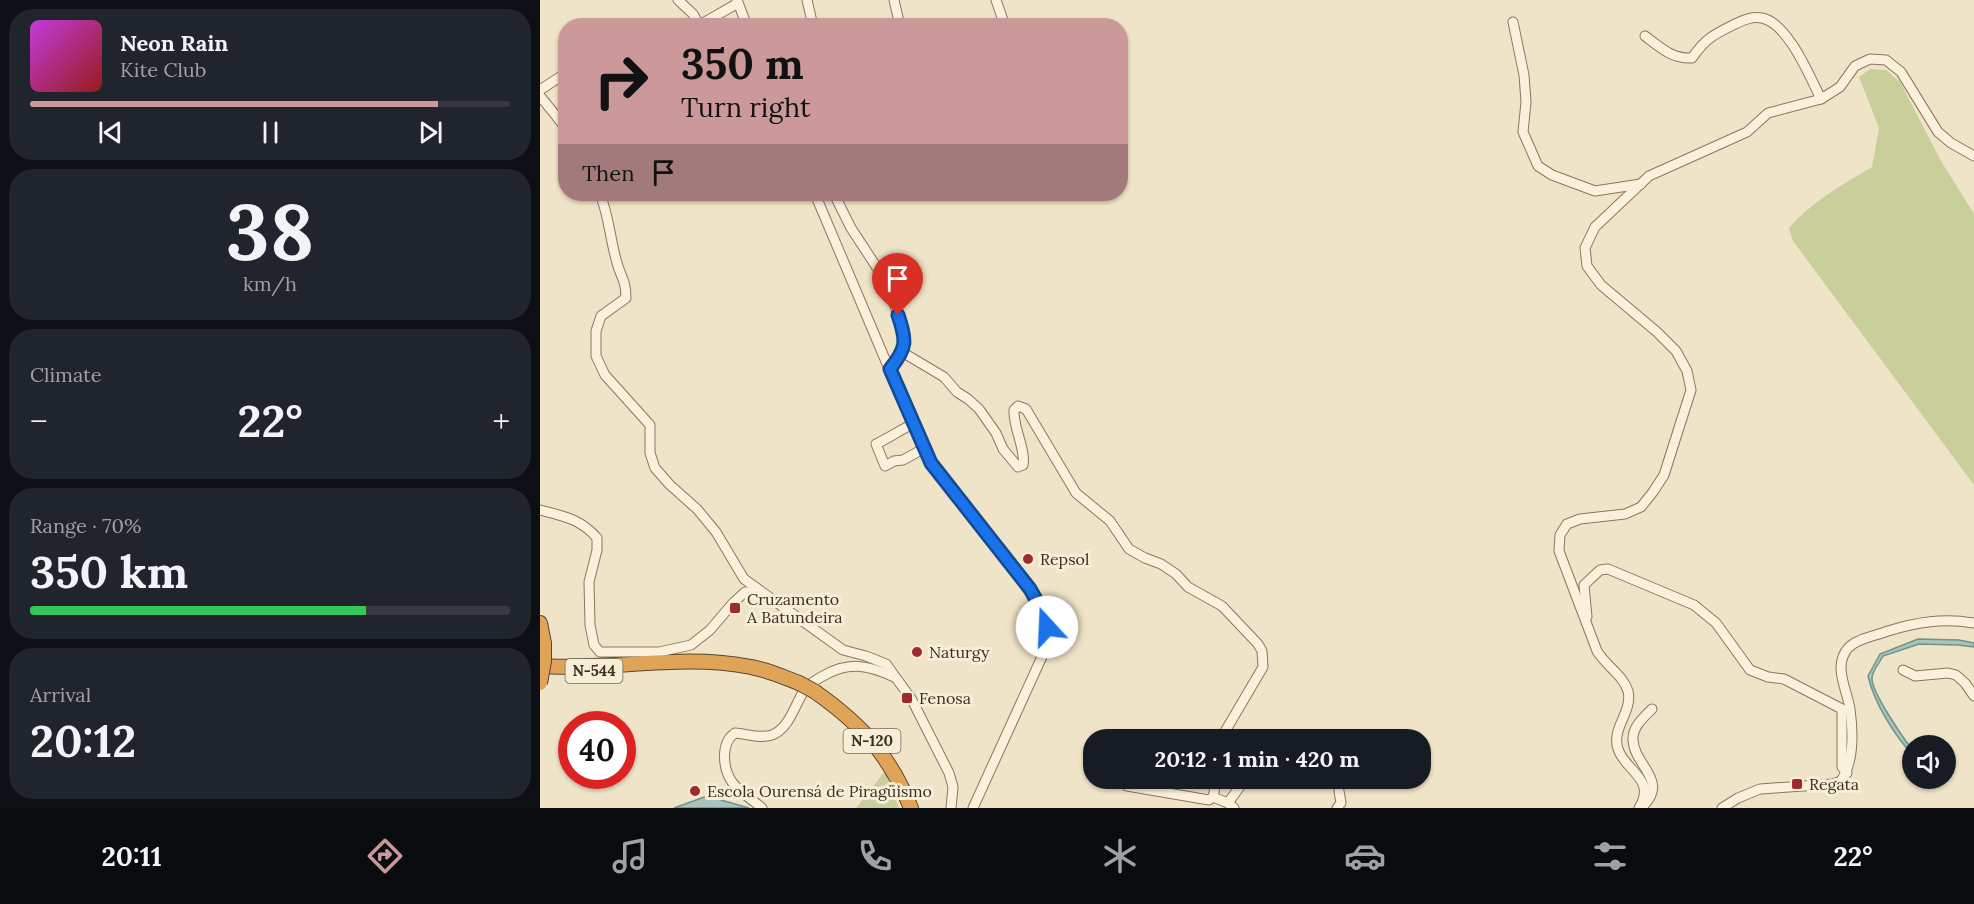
<!DOCTYPE html>
<meta charset="utf-8">
<style>
:root{--surface:#171b24;--page:#20242c;--text:#f1f3f6;--muted:#9ea1a6;--line:#363941;--accent:#cc999b}
body{margin:0;font-family:Lora,serif;background:var(--page);color:var(--text);height:100vh;display:flex;flex-direction:column;font-size:22px;white-space:nowrap}
*{box-sizing:border-box;margin:0}
p{font-size:20px;color:var(--muted)}
.icon{flex:none;width:33px;height:33px;fill:none;stroke:currentColor;stroke-width:2;stroke-linecap:round;stroke-linejoin:round}
.map{position:relative;flex:1;overflow:hidden}
.details{display:flex;flex-direction:column;gap:9px;padding:9px;background:#0d0f14;width:540px}
.details>*{flex:none}
.hud{position:absolute;left:18px;top:18px;width:570px;height:183px;border-radius:24px;box-shadow:0 2px 4px #0004;background:#cc999b;color:#111;overflow:hidden}
.buttons{position:absolute;left:1362px;top:735px;display:grid;gap:12px}
.buttons a{display:grid;place-items:center;width:54px;height:54px;border-radius:50%;background:var(--surface);box-shadow:0 2px 4px #0004;font-size:30px}
.speed{position:absolute;left:18px;top:711px;display:flex;gap:12px;font-size:30px;font-weight:700;text-align:center}
.speed>*{display:grid;place-content:center;width:78px;height:78px;border-radius:50%;background:var(--surface);box-shadow:0 2px 4px #0004;line-height:1}
.speed .limit{border:9px solid #d22;background:#fff;color:#111}
.pin{position:absolute;display:grid;place-items:center;width:51px;height:51px;color:#fff;margin:-62px -26px;border-radius:50% 50% 50% 0;rotate:-45deg;box-shadow:0 0 6px #0007}
.pin .icon{rotate:45deg}
.me{position:absolute;width:66px;margin:-33px;rotate:340deg;stroke-linejoin:round;filter:drop-shadow(0 0 4px #0008)}
.turn{display:flex;align-items:center;gap:21px;height:126px;padding:0 24px;font-size:27px}
.turn .icon{width:78px;height:78px;stroke-width:2.5}
.turn b{display:block;font-size:42px;line-height:51px}
.then{display:flex;align-items:center;height:57px;padding:0 24px;background:#0003;gap:12px;font-size:22px}
.big{font-size:45px;font-weight:700;line-height:1.1}
.details .tile{flex:1;display:flex;flex-direction:column;justify-content:center;gap:9px;min-width:0;padding:0 21px;border-radius:24px;background:var(--page)}
.details .dial{align-items:center;gap:0}
.dial b{font-size:78px;line-height:1}
.song{display:flex;align-items:center;gap:18px}
.cover{width:72px;height:72px;border-radius:9px;background:linear-gradient(135deg,hsl(290 70% 55%),hsl(0 70% 35%))}
.played{height:6px;border-radius:3px;background:linear-gradient(90deg,var(--accent) 85%,var(--line) 85%)}
.keys{display:flex;justify-content:space-around;direction:ltr}
.heat{display:flex;justify-content:space-between;align-items:center;font-size:33px;direction:ltr}
.charge{height:9px;border-radius:4px;background:linear-gradient(90deg,#34c759 70%,var(--line) 0)}
.trip{position:absolute;left:543px;top:729px;width:348px;height:60px;border-radius:24px;background:var(--surface);box-shadow:0 2px 4px #0004;font-weight:700;line-height:60px;text-align:center}
.tab-bar{display:flex;height:96px;justify-content:space-around;align-items:center;background:#090b0e;color:var(--muted)}
.tab-bar .icon{width:42px;height:42px}
.tab-bar .selected{color:var(--accent)}
.tab-bar b{font-size:27px;color:var(--text)}
main{display:flex;flex:1;min-height:0}
.map>svg:first-child{display:block}
.green{fill:#c9cf9b}
.water{fill:#a9c4bc;stroke:#6f938a;stroke-width:1.5}
.lines{fill:none;stroke-linecap:round;stroke-linejoin:round}
.minor-casing{stroke:#8d765c;stroke-width:11}
.highway-casing{stroke:#5b4430;stroke-width:16}
.minor{stroke:#faf1dc;stroke-width:9}
.highway{stroke:#e0a458;stroke-width:14}
.highway-bridge-casing{stroke:#5b4430;stroke-width:16;stroke-linecap:butt}
.highway-bridge{stroke:#e0a458;stroke-width:14}
.route-casing{stroke:#114b97;stroke-width:15}
.route{stroke:#1a73e8;stroke-width:10}
.poi-dot{fill:#9e2a2b;stroke:#f7eed8;stroke-width:2}
.labels{text-anchor:middle;stroke-width:6;stroke-linejoin:round;paint-order:stroke}
.shield{fill:#f7eed8;stroke:#756857;stroke-width:1.5}
.shield-label{font-size:15px;font-weight:bold;fill:#3d2e20}
.poi-label{font-size:16px;fill:#3d2e20;stroke:#f7eed8;text-anchor:start}
</style>
<main>
<section class="details">
<div class="tile">
<div class="song"><i class="cover"></i><div><b>Neon Rain</b><p>Kite Club</p></div></div>
<div class="played"></div>
<div class="keys"><svg class="icon" aria-label="previous" viewBox="0 0 24 24"><path d="M18 5L8 12l10 7zM5 5v14"/></svg><svg class="icon" aria-label="pause" viewBox="0 0 24 24"><path d="M8 5v14M16 5v14"/></svg><svg class="icon" aria-label="next" viewBox="0 0 24 24"><path d="M6 5l10 7-10 7zM19 5v14"/></svg></div>
</div>
<div class="tile dial"><b>38</b><p>km/h</p></div>
<div class="tile"><p>Climate</p>
<div class="heat"><a>−</a><b class="big">22°</b><a>+</a></div>
</div>
<div class="tile"><p>Range · 70%</p><b class="big">350 km</b><div class="charge"></div></div>
<div class="tile"><p>Arrival</p><b class="big">20:12</b></div>
</section>
<div class="map">
<svg width="1434" height="808" viewBox="0 0 1434 808">
<rect width="100%" height="100%" fill="#f0e4c8"/>
<g class="green">
<path d="M1330 69 1346 70 1360 82 1401 161 1434 214V485L1253 241 1249 228C1273 201 1302 185 1332 167L1339 128 1319 77Z"/>
<path d="M345 771 359 808H316Z"/>
</g>
<g class="water">
<path d="M1378 639 1419 640 1434 643V647L1418 645 1379 644 1343 656C1340 662 1332 671 1332 678 1331 691 1363 738 1372 749V754C1354 735 1334 702 1328 676L1340 654Z"/>
<path d="M167 796 209 808H134Z"/>
</g>
<g class="lines">
<defs>
<g id="minor">
<path d="M138 0 153 14 159 25"/>
<path d="M197 0 207 26"/>
<path d="M267 0 273 26"/>
<path d="M354 0 360 26"/>
<path d="M456 0 465 26"/>
<path d="M973 22 984 75 986 102 983 132 998 166 1012 175 1055 191 1101 184"/>
<path d="M158 26 198 3"/>
<path d="M1105 36C1121 48 1132 59 1152 58 1166 38 1173 35 1195 24 1204 20 1212 16 1222 18 1248 23 1270 77 1281 99"/>
<path d="M0 90 26 73"/>
<path d="M0 96 17 117 26 114"/>
<path d="M17 117 26 129"/>
<path d="M60 194C69 216 70 239 77 263 81 278 86 280 86 298L61 316 56 331V356L65 375 110 425V453L115 468 130 485 157 509 176 532 204 579 303 650 326 656 346 664 372 700 409 773 413 787 411 808"/>
<path d="M275 194 383 449 398 474 464 554 495 595 506 622 508 633 505 650 433 808"/>
<path d="M294 194 311 228 347 283 364 332 365 345 362 352 350 369"/>
<path d="M362 352 404 377 417 392 428 399 439 409 456 433 463 449 478 467 483 465C486 449 473 428 474 410L478 406 486 409 536 493 570 521 589 549 605 558 621 564 636 574 648 587 682 606 718 644 722 651 723 667 680 740"/>
<path d="M373 424C360 430 349 438 336 444L345 466 354 461 363 460 383 449"/>
<path d="M0 510C23 516 41 519 57 538V550L49 582 50 625 54 645 60 652H119L151 645 170 630 193 603 205 592 219 591"/>
<path d="M1047 617 1044 585 1060 570 1068 569 1154 605 1176 623 1210 670 1228 677 1244 679 1302 709V767L1307 773"/>
<path d="M1363 670 1375 676 1408 673 1416 675 1425 683 1434 696"/>
<path d="M587 786 669 800 673 797 688 803 694 808"/>
<path d="M673 797 677 778"/>
<path d="M688 803 706 778"/>
<path d="M222 808C213 800 199 792 192 782 183 769 180 743 195 733 207 734 220 739 232 735 248 729 254 708 262 694 267 685 274 681 283 676 309 661 328 665 354 677"/>
<path d="M797 808 801 803 799 791"/>
<path d="M1099 808C1117 779 1085 771 1078 749 1071 728 1093 712 1088 691 1083 675 1066 666 1057 651L1019 551 1020 535 1027 524 1040 519 1085 514 1101 507 1113 492 1124 475 1151 390 1147 371 1136 351 1117 332 1061 285 1047 266 1045 248 1055 227 1109 176 1207 132 1228 113 1281 99 1300 87 1315 66 1330 59 1346 60 1361 72 1398 132 1411 143 1434 156"/>
<path d="M1101 808C1131 781 1094 766 1093 740 1092 727 1104 717 1112 709"/>
<path d="M1182 808 1198 798 1220 789 1293 784 1301 781C1314 762 1313 731 1310 709 1307 689 1292 665 1309 647 1319 638 1335 636 1348 631 1377 622 1403 618 1434 623"/>
</g>
<g id="highway">
<path d="M0 623 4 643"/>
<path d="M0 666C70 671 141 653 211 667 228 670 243 677 259 683"/>
<path d="M274 691C321 724 349 754 371 808"/>
</g>
</defs>
<use href="#minor" class="minor-casing"/>
<use href="#highway" class="highway-casing"/>
<use href="#minor" class="minor"/>
<use href="#highway" class="highway"/>
<defs>
<g id="highway-bridge">
<path d="M0 683 4 661V643"/>
<path d="M259 683 274 691"/>
</g>
</defs>
<use href="#highway-bridge" class="highway-bridge-casing"/>
<use href="#highway-bridge" class="highway-bridge"/>
</g>
<g class="lines">
<defs>
<path id="route" d="M358 315C367 341 367 348 350 369L391 463 490 589 503 612 507 627"/>
</defs>
<use href="#route" class="route-casing"/>
<use href="#route" class="route"/>
</g>
<g class="poi-dot">
<circle cx="488" cy="559" r="6"/>
<rect x="189" y="602" width="12" height="12" rx="3"/>
<circle cx="377" cy="652" r="6"/>
<rect x="361" y="692" width="12" height="12" rx="3"/>
<rect x="1251" y="778" width="12" height="12" rx="3"/>
<circle cx="155" cy="791" r="6"/>
</g>
<g class="labels">
<g class="shield">
<rect x="25.5" y="659" width="57" height="24" rx="4.5"/>
<rect x="303.5" y="729" width="57" height="24" rx="4.5"/>
</g>
<g class="shield-label">
<text x="54" y="676">N-544</text>
<text x="332" y="746">N-120</text>
</g>
<g class="poi-label">
<text x="500" y="565">Repsol</text>
<text x="207" y="605">Cruzamento<tspan x="207" dy="18">A Batundeira</tspan></text>
<text x="389" y="658">Naturgy</text>
<text x="379" y="704">Fenosa</text>
<text x="1269" y="790">Regata</text>
<text x="167" y="797">Escola Ourensá de Piragüismo</text>
</g>
</g>
</svg>
<div class="buttons">
<a><svg class="icon" aria-label="sound" viewBox="0 0 24 24"><path d="M4 9h4l5-4v14l-5-4H4zM17 9q2 3 0 6"/></svg></a>
</div>
<div class="speed"><div class="limit">40</div></div>
<div class="pin" style="left:358px;top:315px;background:#d93025"><svg class="icon" aria-label="arrive" viewBox="0 0 24 24"><path d="M6 21V4h12l-3 4 3 4H6"/></svg></div>
<svg class="me" style="left:507px;top:627px" viewBox="-20 -20 40 40"><circle r="19" fill="#fff"/><path d="M0-13L10 11 0 6-10 11z" fill="#1a73e8"/></svg>
<div class="trip">20:12 · 1 min · 420 m</div>
<div class="hud">
<div class="turn"><svg class="icon" aria-label="right" viewBox="0 0 24 24"><path d="M7 20v-9h11M14 6l5 5-5 5"/></svg><div><b>350 m</b>Turn right</div></div>
<div class="then">Then<svg class="icon" aria-label="arrive" viewBox="0 0 24 24"><path d="M6 21V4h12l-3 4 3 4H6"/></svg></div>
</div>
</div>
</main>
<nav class="tab-bar">
<b>20:11</b>
<svg class="icon selected" aria-label="directions" viewBox="0 0 24 24"><path d="M12 3l9 9-9 9-9-9zM9 14v-3h6M13 9l2 2-2 2"/></svg>
<svg class="icon" aria-label="music" viewBox="0 0 24 24"><path d="M9 18V5l10-2v13"/><circle cx="6" cy="18" r="3"/><circle cx="16" cy="16" r="3"/></svg>
<svg class="icon" aria-label="phone" viewBox="0 0 24 24"><path d="M5 4h4l2 5-3 2q2 4 5 5l2-3 5 2v4C11 20 4 13 5 4z"/></svg>
<svg class="icon" aria-label="climate" viewBox="0 0 24 24"><path d="M12 3v18M4 7l16 10M4 17L20 7"/></svg>
<svg class="icon" aria-label="car" viewBox="0 0 24 24"><path d="M5 17H2v-5l4-1 3-4h7l3 4 3 1v5h-3M9 17h6M6 11h13"/><circle cx="7" cy="17" r="2"/><circle cx="17" cy="17" r="2"/></svg>
<svg class="icon" aria-label="filters" viewBox="0 0 24 24"><path d="M4 7h16M4 17h16"/><circle cx="9" cy="7" r="2"/><circle cx="15" cy="17" r="2"/></svg>
<b>22°</b>
</nav>
